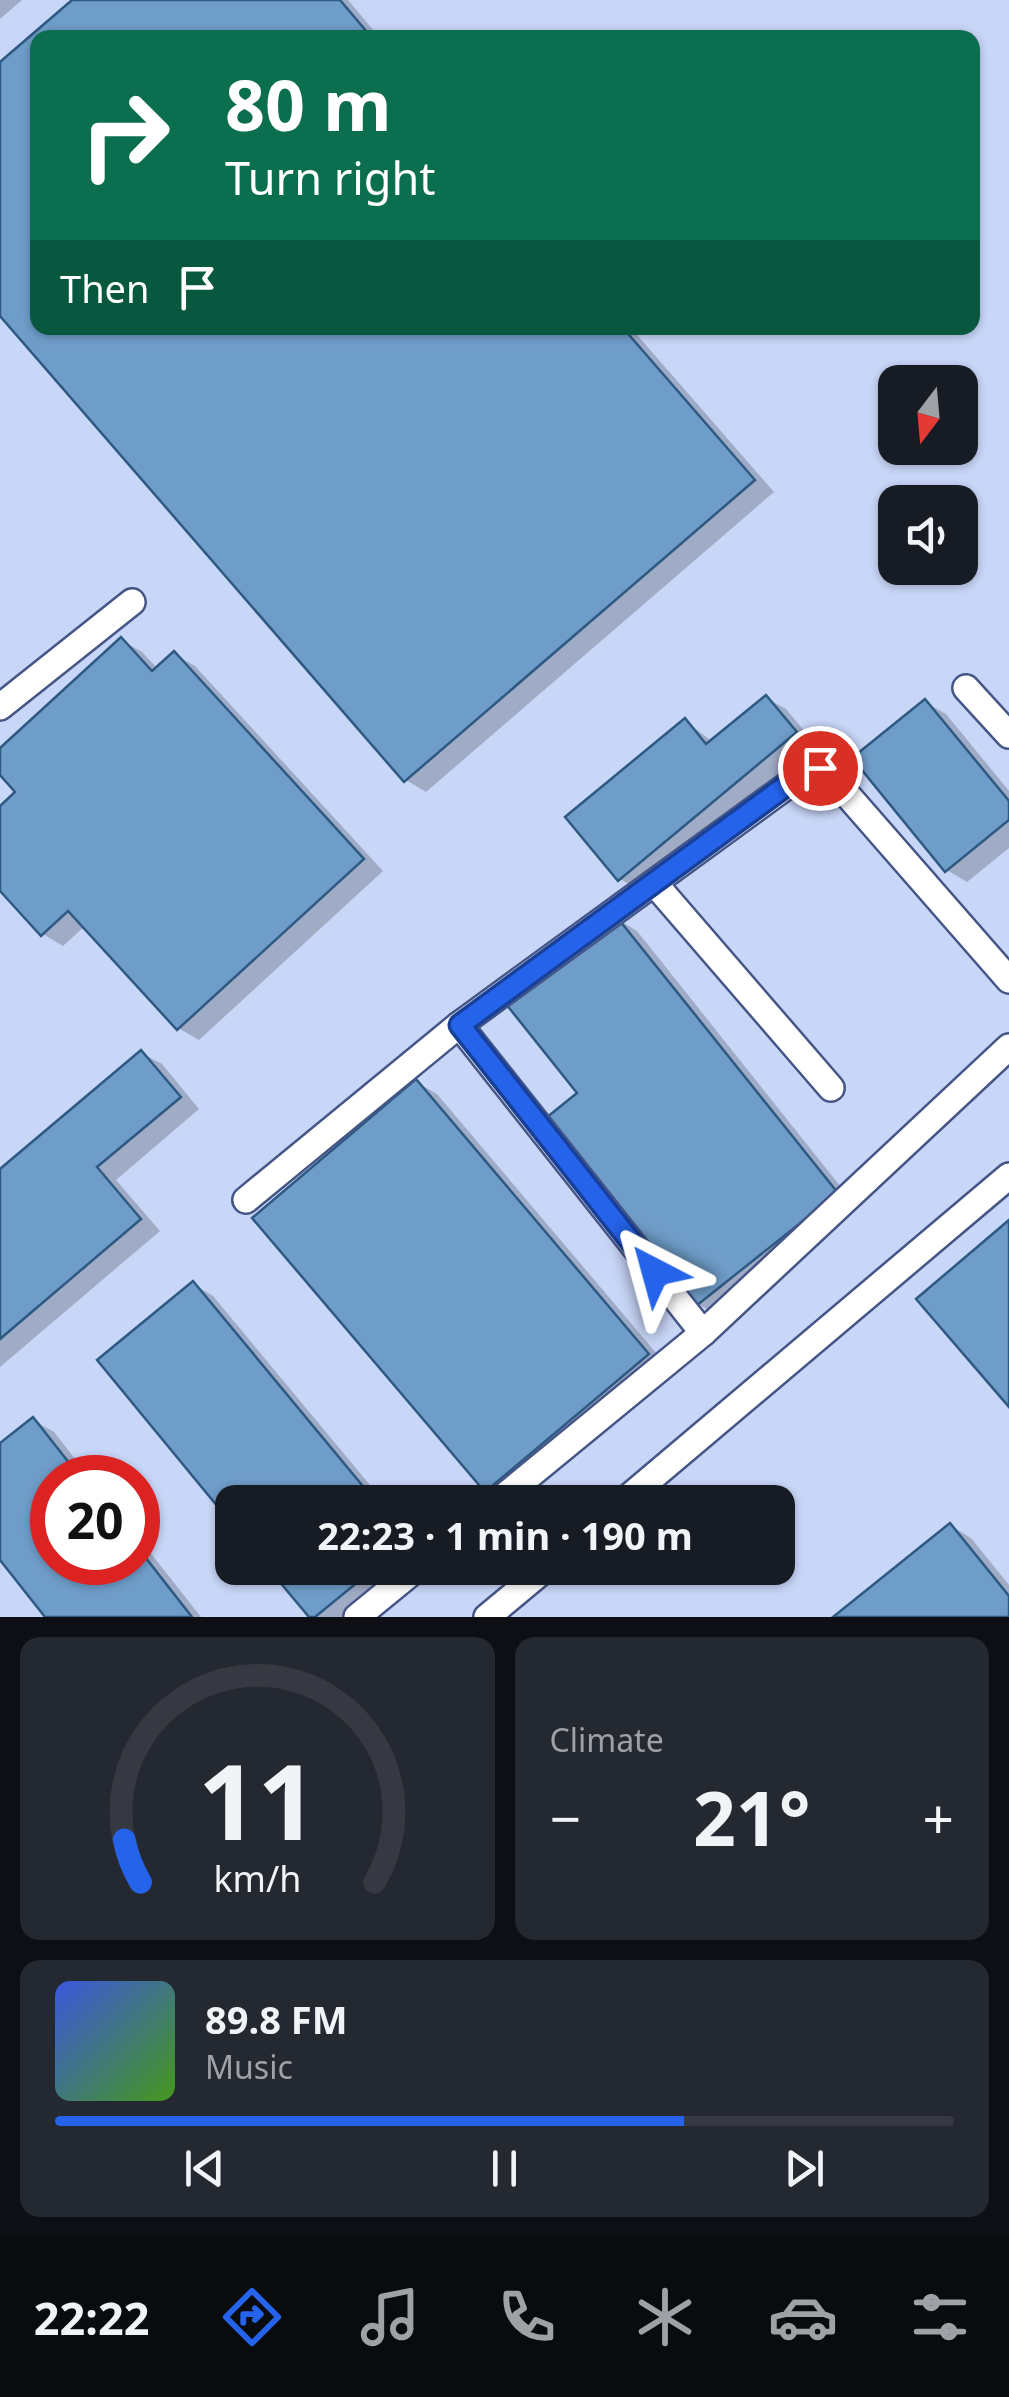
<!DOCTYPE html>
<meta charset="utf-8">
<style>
:root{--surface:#171b24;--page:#242831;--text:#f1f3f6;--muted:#9ea1a6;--line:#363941;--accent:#2563eb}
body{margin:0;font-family:"Noto Sans",sans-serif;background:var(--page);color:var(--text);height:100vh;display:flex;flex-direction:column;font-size:38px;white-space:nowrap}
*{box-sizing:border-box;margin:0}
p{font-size:32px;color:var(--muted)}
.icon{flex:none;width:55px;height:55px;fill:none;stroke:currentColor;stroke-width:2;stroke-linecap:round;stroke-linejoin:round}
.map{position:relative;height:1617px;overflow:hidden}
.panel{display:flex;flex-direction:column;gap:20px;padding:20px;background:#0d0f14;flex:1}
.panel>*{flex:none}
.guide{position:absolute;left:30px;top:30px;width:950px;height:305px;border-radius:20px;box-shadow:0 2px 8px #0004;background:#0b6e4f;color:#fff;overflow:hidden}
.needle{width:65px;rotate:196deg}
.tools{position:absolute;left:878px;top:365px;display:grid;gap:20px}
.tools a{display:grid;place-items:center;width:100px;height:100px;border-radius:20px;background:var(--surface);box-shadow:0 2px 8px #0004;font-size:50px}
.speed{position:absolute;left:30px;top:1455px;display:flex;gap:20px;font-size:50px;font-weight:700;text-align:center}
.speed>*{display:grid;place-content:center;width:130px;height:130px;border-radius:50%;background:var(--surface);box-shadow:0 2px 8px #0004;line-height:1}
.speed .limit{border:15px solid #d22;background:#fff;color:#111}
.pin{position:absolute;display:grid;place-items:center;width:85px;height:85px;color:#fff;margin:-42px;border:5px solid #fff;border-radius:50%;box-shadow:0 2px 10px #0007}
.me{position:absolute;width:110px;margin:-55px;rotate:321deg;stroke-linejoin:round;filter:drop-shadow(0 0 8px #0008)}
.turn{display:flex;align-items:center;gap:35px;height:210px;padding:0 30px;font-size:45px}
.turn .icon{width:130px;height:130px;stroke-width:2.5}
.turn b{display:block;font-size:70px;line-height:85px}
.then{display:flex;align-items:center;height:95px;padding:0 30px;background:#0003;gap:20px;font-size:38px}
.big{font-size:75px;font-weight:700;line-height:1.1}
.panel .tile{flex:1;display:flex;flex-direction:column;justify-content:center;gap:15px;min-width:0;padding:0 35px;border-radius:20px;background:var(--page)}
.panel .dial{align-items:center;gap:0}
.dial svg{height:260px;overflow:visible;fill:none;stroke:var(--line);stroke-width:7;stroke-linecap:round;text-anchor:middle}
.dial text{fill:var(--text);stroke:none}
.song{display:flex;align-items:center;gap:30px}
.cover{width:120px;height:120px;border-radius:15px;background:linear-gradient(135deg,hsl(230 70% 55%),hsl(100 70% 35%))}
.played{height:10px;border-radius:5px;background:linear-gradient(90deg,var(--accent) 70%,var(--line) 70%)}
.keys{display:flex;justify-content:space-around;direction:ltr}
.heat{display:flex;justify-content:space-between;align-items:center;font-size:55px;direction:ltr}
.panel .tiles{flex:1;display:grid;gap:20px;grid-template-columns:1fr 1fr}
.tile:last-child{grid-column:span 2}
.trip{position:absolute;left:215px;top:1485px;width:580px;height:100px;border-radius:20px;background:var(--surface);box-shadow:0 2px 8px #0004;font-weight:700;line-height:100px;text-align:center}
.dock{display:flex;height:160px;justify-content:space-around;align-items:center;background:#090b0e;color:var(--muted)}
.dock .icon{width:70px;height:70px}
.dock .active{color:var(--accent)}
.dock b{font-size:45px;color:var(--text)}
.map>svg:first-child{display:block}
.shadow{fill:#0003}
.building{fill:#6f9dc9;stroke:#2e5982;stroke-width:2.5}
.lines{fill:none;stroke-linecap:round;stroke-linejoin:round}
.minor-casing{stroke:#455686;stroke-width:30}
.minor{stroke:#fff;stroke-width:25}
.route-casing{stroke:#184099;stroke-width:25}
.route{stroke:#2563eb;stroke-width:18}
</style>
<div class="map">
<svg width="1009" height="1617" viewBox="0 0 1009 1617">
<rect width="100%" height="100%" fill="#c8d6f8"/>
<g class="shadow">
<path d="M0 0H22L0 19Z"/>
<path d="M76 0H348L380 38H38V328H631L774 492 426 792 406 780 0 312V65Z"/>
<path d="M121 640 142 652 158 669 174 654 195 666 383 871 199 1040 178 1028 85 926 63 946 43 934 0 887V809L19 792 0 772V751Z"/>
<path d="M766 698 786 709 816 745 641 891 620 879 685 721 713 742Z"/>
<path d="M925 702 946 714 1009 791V848L967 882 947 870Z"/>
<path d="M617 919 637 931 856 1206 718 1316 698 1304 581 1093Z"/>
<path d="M141 1053 162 1064 199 1109 116 1180 160 1231 0 1367V1172Z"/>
<path d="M416 1082 437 1094 668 1367 507 1502 487 1490Z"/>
<path d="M193 1284 213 1296 384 1502H232V1520L100 1361Z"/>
<path d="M33 1420 54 1432 90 1478H52V1562H138V1537L201 1617H48L0 1556V1446Z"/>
<path d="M951 1526 971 1538 1009 1585V1617H837Z"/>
<path d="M272 1568H410L349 1617H313Z"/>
</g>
<g class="building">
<path d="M72 0H340L372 38H38V328H623L755 480 404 782 0 316V62Z"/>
<path d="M121 637 152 671 174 651 364 859 177 1030 68 911 41 936 0 891V806L15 792 0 775V748Z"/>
<path d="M766 695 797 732 618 881 565 817 685 718 706 744Z"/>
<path d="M925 699 1009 801V820L945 872 852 758Z"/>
<path d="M616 916 838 1193 696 1306 546 1118 577 1093 506 1004Z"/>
<path d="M141 1050 181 1097 97 1167 141 1219 0 1339V1169Z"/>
<path d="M416 1079 649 1354 485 1492 252 1218Z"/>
<path d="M1009 1220V1407L916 1299Z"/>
<path d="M193 1281 376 1502H232V1524L97 1360Z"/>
<path d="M33 1417 81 1478H52V1562H138V1548L192 1617H45L0 1560V1443Z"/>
<path d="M950 1523 1009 1596V1617H833Z"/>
<path d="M268 1568H375L315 1617H309Z"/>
</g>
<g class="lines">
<defs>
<g id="minor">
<path d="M966 688 1009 735"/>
<path d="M0 707 132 602"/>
<path d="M654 883 831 1088"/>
<path d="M459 1025 703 1333"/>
<path d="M246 1200 459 1025 810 769 820 768 830 775 1009 980"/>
<path d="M497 1502 703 1333 1009 1047"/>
<path d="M623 1502 1009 1176"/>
<path d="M357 1617 417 1568"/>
<path d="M487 1617 546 1568"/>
</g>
</defs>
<use href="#minor" class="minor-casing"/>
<use href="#minor" class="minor"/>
</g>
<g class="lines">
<defs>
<path id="route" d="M655 1272 460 1025 810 768H820"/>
</defs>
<use href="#route" class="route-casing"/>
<use href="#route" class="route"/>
</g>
</svg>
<div class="tools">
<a><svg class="needle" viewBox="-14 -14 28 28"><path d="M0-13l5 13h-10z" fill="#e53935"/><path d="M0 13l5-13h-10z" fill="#9ea1a6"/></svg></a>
<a><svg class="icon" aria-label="sound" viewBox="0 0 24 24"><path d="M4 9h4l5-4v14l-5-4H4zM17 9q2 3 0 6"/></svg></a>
</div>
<div class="speed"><div class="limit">20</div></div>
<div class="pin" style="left:820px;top:768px;background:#d93025"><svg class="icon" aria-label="arrive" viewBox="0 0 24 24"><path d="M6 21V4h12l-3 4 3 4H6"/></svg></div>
<svg class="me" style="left:655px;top:1272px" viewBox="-20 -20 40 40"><path d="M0-17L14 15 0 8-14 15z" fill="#2563eb" stroke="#fff" stroke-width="4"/></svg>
<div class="trip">22:23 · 1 min · 190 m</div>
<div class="guide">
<div class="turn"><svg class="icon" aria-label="right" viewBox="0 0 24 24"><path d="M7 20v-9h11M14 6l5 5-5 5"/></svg><div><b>80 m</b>Turn right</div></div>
<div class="then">Then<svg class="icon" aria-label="arrive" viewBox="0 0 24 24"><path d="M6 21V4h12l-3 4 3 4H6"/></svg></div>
</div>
</div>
<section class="panel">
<div class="tiles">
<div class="tile dial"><svg viewBox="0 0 100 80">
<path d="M14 69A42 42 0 1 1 86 69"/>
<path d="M14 69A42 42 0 0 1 9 56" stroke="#2563eb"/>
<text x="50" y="56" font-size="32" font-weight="700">11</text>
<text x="50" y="72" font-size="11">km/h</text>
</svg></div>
<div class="tile"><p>Climate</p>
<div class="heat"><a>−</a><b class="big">21°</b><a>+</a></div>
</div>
<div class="tile">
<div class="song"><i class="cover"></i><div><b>89.8 FM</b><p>Music</p></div></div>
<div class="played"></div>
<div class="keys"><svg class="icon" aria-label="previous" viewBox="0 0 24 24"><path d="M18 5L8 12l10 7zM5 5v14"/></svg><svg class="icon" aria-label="pause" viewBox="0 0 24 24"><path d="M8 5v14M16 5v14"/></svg><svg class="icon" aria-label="next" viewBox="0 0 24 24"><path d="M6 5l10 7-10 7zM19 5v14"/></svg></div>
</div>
</div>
</section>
<nav class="dock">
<b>22:22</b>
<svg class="icon active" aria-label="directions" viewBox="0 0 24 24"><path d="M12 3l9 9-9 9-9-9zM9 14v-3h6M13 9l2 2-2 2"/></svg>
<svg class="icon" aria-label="music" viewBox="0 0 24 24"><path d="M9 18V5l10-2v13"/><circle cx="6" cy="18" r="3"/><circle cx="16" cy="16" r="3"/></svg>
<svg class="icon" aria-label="phone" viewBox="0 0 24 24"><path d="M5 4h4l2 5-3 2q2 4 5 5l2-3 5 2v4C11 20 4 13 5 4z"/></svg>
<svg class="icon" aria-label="climate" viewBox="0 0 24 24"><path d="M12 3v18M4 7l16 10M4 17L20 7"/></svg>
<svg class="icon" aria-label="car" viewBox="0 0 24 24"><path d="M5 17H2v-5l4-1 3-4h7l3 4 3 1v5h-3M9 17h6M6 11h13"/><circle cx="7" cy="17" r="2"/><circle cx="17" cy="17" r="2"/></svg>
<svg class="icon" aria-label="filters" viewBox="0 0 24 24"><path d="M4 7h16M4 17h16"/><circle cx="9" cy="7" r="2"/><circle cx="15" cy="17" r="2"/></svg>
</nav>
